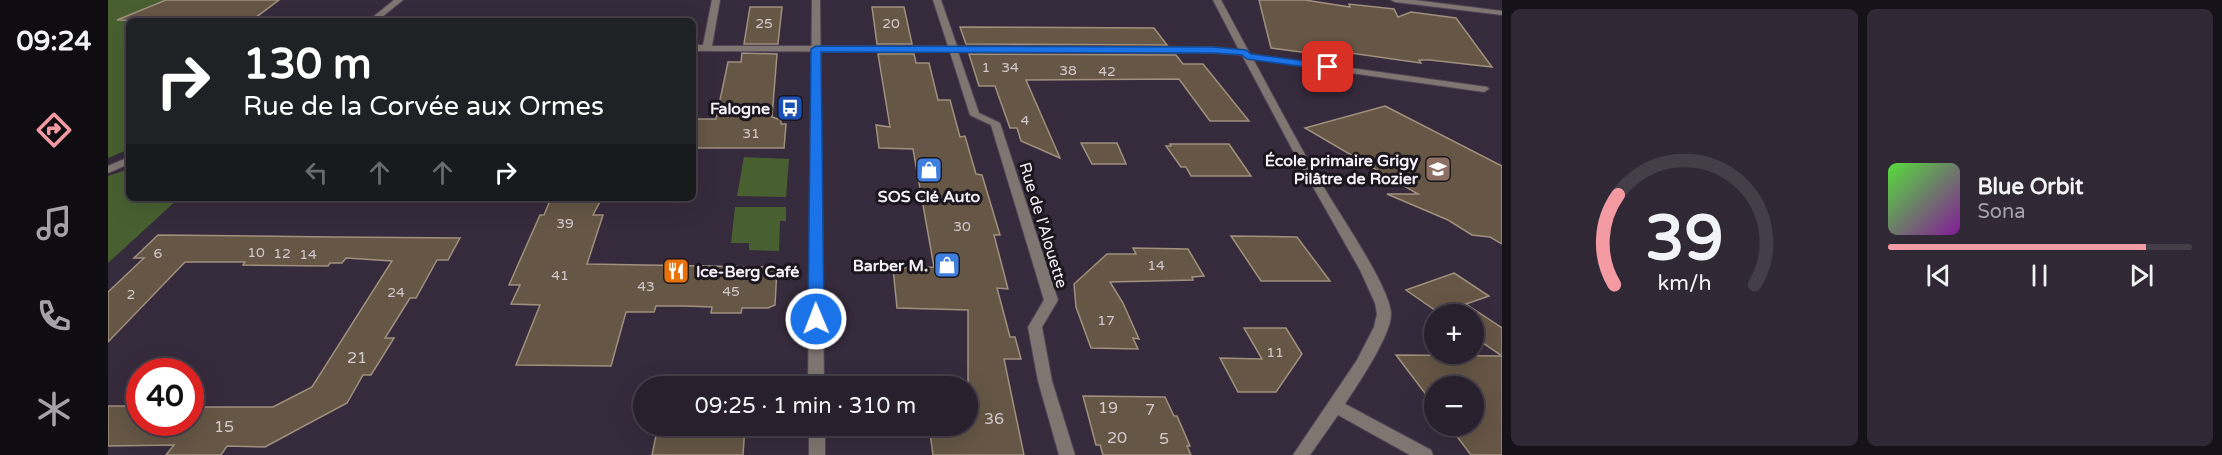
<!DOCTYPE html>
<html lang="fr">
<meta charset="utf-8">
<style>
:root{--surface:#28202d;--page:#302835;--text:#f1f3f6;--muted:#a5a3aa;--line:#443e49;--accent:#f49aa3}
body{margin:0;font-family:"Varela Round",sans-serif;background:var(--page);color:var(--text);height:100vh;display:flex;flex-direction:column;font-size:22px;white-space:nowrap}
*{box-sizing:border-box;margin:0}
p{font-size:20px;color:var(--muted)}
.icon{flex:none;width:33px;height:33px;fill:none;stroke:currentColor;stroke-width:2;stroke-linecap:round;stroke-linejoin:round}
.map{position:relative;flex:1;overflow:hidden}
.side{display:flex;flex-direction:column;gap:9px;padding:9px;background:#161219;width:720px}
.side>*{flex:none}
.banner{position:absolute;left:18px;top:18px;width:570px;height:183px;border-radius:9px;box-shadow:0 6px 24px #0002,0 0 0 2px var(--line);background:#202124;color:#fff;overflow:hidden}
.buttons{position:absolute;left:1316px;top:304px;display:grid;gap:12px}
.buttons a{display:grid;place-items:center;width:60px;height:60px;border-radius:50%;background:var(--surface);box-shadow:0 6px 24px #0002,0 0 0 2px var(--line);font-size:30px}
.speed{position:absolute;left:18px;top:358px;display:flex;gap:12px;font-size:30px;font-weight:700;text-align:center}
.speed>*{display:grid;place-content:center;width:78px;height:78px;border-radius:50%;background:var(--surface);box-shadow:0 6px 24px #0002,0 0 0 2px var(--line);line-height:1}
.speed .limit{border:9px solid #d22;background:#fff;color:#111}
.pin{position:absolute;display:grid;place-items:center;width:51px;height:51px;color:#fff;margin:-26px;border-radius:12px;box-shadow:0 3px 9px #0006}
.me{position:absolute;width:66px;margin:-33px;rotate:359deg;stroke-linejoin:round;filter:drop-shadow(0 0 4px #0008)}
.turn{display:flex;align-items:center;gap:21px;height:126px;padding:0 18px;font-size:27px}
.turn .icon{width:78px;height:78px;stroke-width:2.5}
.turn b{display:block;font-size:42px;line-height:51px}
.lanes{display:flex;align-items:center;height:57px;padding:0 18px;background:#0003;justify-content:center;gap:30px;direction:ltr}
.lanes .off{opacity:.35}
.side .card{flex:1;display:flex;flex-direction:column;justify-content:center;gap:9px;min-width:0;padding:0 21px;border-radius:9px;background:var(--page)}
.side .dial{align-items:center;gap:0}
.dial svg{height:156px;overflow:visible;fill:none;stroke:var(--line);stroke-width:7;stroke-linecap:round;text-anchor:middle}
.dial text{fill:var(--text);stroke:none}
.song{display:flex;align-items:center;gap:18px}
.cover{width:72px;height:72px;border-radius:9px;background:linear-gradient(135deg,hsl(110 70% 55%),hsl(290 70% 35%))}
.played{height:6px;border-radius:3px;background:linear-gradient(90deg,var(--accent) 85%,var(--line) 85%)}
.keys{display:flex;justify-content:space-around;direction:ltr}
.side .tiles{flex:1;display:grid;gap:9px;grid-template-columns:repeat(2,1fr)}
.trip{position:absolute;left:525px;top:376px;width:345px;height:60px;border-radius:30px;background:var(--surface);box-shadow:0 6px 24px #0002,0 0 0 2px var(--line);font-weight:600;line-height:60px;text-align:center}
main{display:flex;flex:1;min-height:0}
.tab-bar{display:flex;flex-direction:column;width:108px;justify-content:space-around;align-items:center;background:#100d12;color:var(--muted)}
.tab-bar .icon{width:42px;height:42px}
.tab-bar .active{color:var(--accent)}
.tab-bar b{font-size:27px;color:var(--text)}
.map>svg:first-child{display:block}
.green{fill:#486030}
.building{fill:#655645;stroke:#a0907d;stroke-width:1.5}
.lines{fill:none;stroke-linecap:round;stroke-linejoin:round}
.minor-casing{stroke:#514657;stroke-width:2}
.tertiary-casing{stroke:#514657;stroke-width:2}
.minor{fill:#7f7571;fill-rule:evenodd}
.tertiary{fill:#7f7571;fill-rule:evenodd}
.route{fill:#1a73e8;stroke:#114b97;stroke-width:1.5}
.labels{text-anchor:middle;stroke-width:6;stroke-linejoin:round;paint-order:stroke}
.number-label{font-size:14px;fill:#d2c9cd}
.poi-label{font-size:16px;font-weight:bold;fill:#f6effa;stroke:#1b161d;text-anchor:end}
.street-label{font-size:16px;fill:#f6effa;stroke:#1b161d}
.near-number-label{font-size:16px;fill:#d2c9cd}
</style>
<main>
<nav class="tab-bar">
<b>09:24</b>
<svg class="icon active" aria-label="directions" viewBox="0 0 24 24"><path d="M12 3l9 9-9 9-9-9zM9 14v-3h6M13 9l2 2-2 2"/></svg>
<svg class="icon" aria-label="music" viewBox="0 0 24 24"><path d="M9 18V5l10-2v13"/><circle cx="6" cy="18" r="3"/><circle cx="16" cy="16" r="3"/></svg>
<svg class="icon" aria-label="phone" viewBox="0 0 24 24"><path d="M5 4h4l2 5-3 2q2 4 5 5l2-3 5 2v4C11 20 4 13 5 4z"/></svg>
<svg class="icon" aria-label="climate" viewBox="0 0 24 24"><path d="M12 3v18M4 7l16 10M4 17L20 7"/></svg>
</nav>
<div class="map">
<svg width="1394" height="455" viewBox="0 0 1394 455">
<rect width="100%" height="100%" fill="#362b3c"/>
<g class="green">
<path d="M0 0H58L36 8 43 21H21V149L0 158Z"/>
<path d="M636 157 681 159 678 197 629 196Z"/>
<path d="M21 169V198H71L0 263V176Z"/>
<path d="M627 207H678V221H672L671 251 641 250V243H623Z"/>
</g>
<g class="building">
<path d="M58 0H171L143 21 9 20Z"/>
<path d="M1151 0H1197L1242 7 1241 4 1286 9 1290 17 1303 12 1348 18 1384 67 1322 60H1311L1313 63 1200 47V53L1163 48Z"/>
<path d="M642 7H674L670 44H636Z"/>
<path d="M764 7H796L804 44H769Z"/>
<path d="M852 27 1046 28 1059 45 858 44Z"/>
<path d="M634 53 669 54 664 117 673 120V124H678L676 148H585V119H608L620 62H633Z"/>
<path d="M770 54H806L808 63H821L830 100H842L852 137 857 136 868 174 874 175 892 235H886L900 289 889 288 902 337H907L913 359H896L916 455H825L821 426H860V310L789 308 785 268 826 267 805 149 771 148 768 125 782 127Z"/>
<path d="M861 54 1068 55 1075 64H1095L1141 121H1102L1071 79 918 80 952 158 913 141 909 128H902L887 86H871Z"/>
<path d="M1277 106 1394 166V244L1382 237 1364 235 1340 220 1279 194H1310L1197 128Z"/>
<path d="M973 143H1009L1018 164H984Z"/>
<path d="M1062 144H1121L1143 176H1083L1078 167H1073L1058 146H1063Z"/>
<path d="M443 198H494L485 215H495L479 264 663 267 669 268 667 305 660 308H634L633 313H603L604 307 576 306H548L546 312H518L503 366 408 365 432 305 403 304 412 285H401L432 215H436Z"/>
<path d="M50 235 226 237 352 238 340 260H329L308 298H302L277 338H286L263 375H255L239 403 157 447 119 446 113 455H58L66 445 0 446V406H32V423H82V411H92L95 407H165L204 387 284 261 238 258 234 263H222L220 266 135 265 137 262H77L0 342V292L36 258H26Z"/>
<path d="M1123 236 1189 237 1222 281H1153Z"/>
<path d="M1025 248 1080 249 1096 276 1084 277 1085 280 1002 282 1015 303 1031 339 1025 338 1030 349 983 348 968 307 966 284 999 254H1028Z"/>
<path d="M1346 273 1381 296 1358 304 1394 328V356L1365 336V315H1334L1298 290Z"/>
<path d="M1136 328H1178L1194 354 1168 392H1130L1112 358 1154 359Z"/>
<path d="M1288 355 1394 356V455H1363L1341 426H1365V387H1326V405Z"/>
<path d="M975 396 1057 397 1066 416H1069L1082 446H1079L1083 455H995L992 445H988Z"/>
<path d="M550 426H637L635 455H544Z"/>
</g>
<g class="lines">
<defs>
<g id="minor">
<path d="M286 0H295L269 21H260Z"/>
<path d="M604 0H612L604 46H840L825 0H833L849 46 1105 47 1131 50 1105 0H1113L1142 54 1379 87 1381 89 1376 92 1145 59C1170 105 1194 151 1221 196 1235 219 1283 290 1283 314 1283 336 1250 384 1237 404L1323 450 1325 455H1302L1230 415 1202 455H1185L1249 360 1266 327 1269 314 1267 303 1252 270 1191 162 1134 55 1105 53 850 52 871 113 892 123 950 300 934 327 944 381 967 455H951L930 381 920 327 936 300 883 125 862 115 842 52 585 51V45H595Z"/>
<path d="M1283 0H1306L1394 11V15L1287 2Z"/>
<path d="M21 157V164L0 173V166Z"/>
</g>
<g id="tertiary">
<path d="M704 0H712L716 387H700Z"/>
<rect x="701" y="426" width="16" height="29"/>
</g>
</defs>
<use href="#minor" class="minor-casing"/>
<use href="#tertiary" class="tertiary-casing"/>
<use href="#minor" class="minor"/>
<use href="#tertiary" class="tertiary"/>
</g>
<path class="route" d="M708 46 1105 47 1138 50 1143 54 1220 64 1225 67 1220 70 1139 59 1134 55 1105 53 713 52 716 319 713 323H702L700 319 703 49Z"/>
<defs>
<symbol id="bus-square" viewBox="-11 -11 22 22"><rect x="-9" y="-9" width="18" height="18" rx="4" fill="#1a4fb4" stroke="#1b161d"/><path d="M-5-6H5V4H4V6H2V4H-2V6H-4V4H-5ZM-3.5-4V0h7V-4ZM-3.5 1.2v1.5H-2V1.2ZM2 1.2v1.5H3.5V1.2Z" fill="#fff"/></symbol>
<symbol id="school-square" viewBox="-11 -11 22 22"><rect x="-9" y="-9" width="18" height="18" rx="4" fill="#8d6e63" stroke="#1b161d"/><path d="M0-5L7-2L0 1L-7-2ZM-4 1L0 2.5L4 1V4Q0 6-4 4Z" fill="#fff"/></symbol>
<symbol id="shop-square" viewBox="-11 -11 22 22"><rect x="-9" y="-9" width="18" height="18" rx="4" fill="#3f7fe0" stroke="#1b161d"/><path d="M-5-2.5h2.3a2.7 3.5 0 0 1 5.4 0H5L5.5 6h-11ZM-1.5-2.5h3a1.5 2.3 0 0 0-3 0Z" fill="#fff"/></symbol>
<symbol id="restaurant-square" viewBox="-11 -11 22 22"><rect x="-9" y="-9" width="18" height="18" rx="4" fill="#e8710a" stroke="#1b161d"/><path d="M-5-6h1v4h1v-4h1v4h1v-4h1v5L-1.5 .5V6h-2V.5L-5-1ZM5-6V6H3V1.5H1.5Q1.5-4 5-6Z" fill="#fff"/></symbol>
</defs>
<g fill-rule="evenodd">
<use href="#bus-square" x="667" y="93" width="30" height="30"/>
<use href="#school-square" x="1315" y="154" width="30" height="30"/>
<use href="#shop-square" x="806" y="155" width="30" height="30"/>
<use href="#shop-square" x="824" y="250" width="30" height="30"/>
<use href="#restaurant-square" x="553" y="256" width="30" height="30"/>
</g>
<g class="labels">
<g class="number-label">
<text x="656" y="28">25</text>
<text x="783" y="28">20</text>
<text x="878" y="72">1</text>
<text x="902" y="72">34</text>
<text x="960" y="75">38</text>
<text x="999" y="76">42</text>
<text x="917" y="125">4</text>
<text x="643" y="138">31</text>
<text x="457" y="228">39</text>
<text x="854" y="231">30</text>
<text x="148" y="257">10</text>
<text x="50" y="258">6</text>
<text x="174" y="258">12</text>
<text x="200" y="259">14</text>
<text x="1048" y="270">14</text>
<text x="452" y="280">41</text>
<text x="538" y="291">43</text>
<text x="623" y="296">45</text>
<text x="288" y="297">24</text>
<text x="23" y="299">2</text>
<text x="998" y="325">17</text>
<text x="1167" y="357">11</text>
</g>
<g class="poi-label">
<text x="662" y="114">Falogne</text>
<text x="1310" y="166">École primaire Grigy<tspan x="1310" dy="18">Pilâtre de Rozier</tspan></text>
<text x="821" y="202" text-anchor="middle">SOS Clé Auto</text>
<text x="820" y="271">Barber M.</text>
<text x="588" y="277" text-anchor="start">Ice-Berg Café</text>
</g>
<g class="street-label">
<text transform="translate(936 225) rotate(73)" y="6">Rue de l'Alouette</text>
</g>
<g class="near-number-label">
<text x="249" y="363">21</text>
<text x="1000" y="413">19</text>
<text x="1042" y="415">7</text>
<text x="886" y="424">36</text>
<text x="116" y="432">15</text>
<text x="1009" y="443">20</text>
<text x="1056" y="444">5</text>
</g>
</g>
</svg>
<div class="buttons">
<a>+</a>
<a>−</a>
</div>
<div class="speed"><div class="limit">40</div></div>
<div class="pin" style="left:1220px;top:67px;background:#d93025"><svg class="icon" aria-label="arrive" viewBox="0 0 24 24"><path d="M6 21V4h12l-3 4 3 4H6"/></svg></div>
<svg class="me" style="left:708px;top:319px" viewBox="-20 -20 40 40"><circle r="17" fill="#1a73e8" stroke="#fff" stroke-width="3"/><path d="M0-11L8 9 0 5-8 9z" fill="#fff"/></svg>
<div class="trip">09:25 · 1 min · 310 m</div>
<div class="banner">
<div class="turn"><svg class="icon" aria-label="right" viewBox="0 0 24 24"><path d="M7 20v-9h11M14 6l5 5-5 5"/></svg><div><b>130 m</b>Rue de la Corvée aux Ormes</div></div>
<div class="lanes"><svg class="icon off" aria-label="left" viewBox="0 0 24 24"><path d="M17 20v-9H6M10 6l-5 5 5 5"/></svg><svg class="icon off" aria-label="ahead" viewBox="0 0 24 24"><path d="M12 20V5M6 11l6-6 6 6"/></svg><svg class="icon off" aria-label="ahead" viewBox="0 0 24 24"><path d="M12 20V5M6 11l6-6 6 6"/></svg><svg class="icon" aria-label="right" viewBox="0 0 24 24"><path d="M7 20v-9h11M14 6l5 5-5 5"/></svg></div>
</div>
</div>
<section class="side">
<div class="tiles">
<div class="card dial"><svg viewBox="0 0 100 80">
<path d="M14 69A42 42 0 1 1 86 69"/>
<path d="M14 69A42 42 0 0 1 16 23" stroke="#f49aa3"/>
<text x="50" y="56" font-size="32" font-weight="700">39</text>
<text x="50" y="72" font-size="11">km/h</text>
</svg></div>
<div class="card">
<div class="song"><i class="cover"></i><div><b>Blue Orbit</b><p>Sona</p></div></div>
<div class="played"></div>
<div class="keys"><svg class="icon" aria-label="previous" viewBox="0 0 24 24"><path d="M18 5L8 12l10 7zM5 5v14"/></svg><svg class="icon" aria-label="pause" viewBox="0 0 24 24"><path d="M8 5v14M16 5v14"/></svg><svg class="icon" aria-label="next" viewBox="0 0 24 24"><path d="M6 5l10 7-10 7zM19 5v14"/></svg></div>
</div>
</div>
</section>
</main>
